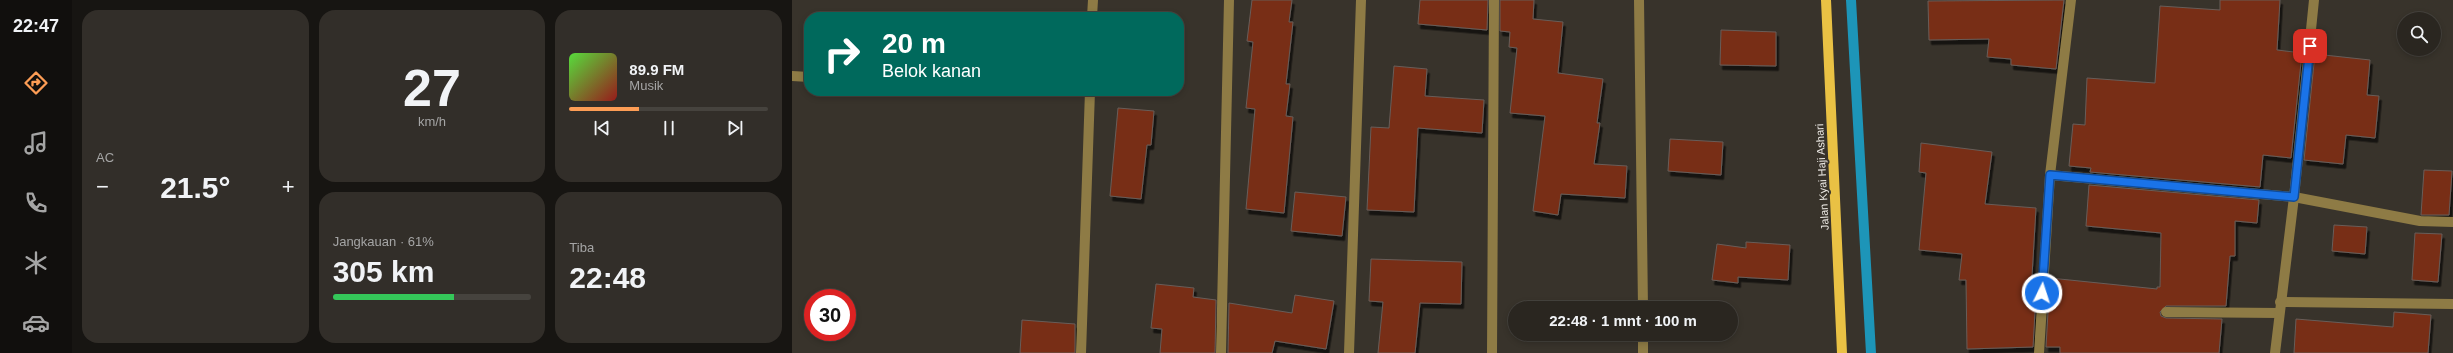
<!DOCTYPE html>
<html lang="id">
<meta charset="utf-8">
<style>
:root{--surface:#2a2620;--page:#322e29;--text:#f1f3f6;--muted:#a5a5a5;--line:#46433e;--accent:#fd9d55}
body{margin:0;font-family:Helvetica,sans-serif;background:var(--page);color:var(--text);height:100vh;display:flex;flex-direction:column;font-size:15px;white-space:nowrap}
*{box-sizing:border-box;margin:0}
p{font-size:13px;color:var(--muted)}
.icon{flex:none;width:22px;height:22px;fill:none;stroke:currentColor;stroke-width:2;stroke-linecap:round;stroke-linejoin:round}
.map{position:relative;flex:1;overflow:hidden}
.details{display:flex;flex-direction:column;gap:10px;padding:10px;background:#171512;width:720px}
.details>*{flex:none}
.banner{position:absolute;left:12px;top:12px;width:380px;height:84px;border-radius:16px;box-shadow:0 2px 6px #0003,0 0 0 1px var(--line);background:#00695c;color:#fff;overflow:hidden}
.tools{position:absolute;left:1605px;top:12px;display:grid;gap:8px}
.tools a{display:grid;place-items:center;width:44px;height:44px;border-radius:50%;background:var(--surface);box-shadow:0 2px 6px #0003,0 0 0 1px var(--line);font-size:20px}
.speed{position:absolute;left:12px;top:289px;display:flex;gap:8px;font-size:20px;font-weight:700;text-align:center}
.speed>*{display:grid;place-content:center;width:52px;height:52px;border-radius:50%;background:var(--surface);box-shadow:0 2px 6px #0003,0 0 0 1px var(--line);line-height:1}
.speed .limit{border:6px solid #d22;background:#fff;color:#111}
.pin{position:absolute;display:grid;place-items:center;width:34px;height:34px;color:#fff;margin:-17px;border-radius:8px;box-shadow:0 2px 6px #0006}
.me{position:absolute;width:44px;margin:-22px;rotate:4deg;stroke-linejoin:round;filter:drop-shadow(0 0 3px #0008)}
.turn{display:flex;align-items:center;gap:14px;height:84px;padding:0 12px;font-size:18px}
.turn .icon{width:52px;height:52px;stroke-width:2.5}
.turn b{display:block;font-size:28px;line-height:34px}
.big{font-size:30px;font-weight:700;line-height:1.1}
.details .card{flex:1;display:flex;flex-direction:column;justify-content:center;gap:6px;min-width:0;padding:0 14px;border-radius:16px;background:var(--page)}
.details .dial{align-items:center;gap:0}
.dial b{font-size:52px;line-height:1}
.song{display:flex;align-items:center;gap:12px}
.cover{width:48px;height:48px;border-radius:6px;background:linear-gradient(135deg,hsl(110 70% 55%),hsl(0 70% 35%))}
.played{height:4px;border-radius:2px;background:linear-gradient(90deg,var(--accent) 35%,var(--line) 35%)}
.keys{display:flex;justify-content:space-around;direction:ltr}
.heat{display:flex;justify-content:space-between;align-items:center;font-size:22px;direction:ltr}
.charge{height:6px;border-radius:3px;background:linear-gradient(90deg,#34c759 61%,var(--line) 0)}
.details .tiles{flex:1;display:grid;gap:10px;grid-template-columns:repeat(3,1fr)}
.card:first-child{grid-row:span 2}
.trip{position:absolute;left:716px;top:301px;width:230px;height:40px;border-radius:20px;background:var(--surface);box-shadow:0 2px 6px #0003,0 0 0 1px var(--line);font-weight:700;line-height:40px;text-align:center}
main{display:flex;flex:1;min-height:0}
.menu{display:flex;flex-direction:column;width:72px;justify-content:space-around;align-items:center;background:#110f0d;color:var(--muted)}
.menu .icon{width:28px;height:28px}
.menu .active{color:var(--accent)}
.menu b{font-size:18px;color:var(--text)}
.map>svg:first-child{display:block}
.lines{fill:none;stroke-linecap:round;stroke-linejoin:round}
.stream{stroke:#1d95b8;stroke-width:10}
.building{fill:#782e15;stroke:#685d59;filter:url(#shadow)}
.minor{stroke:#8e7b45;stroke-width:10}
.major{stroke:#e9c144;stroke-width:10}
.route-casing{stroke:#114b97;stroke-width:10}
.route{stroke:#1a73e8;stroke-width:7}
.labels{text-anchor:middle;stroke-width:4;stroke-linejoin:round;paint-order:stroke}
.street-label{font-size:11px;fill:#ebe8e3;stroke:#38332b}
</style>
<main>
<nav class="menu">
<b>22:47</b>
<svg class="icon active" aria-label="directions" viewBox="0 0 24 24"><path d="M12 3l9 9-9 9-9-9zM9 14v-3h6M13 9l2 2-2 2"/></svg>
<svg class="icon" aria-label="music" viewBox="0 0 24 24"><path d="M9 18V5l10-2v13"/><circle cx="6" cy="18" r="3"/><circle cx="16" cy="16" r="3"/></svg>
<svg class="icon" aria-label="phone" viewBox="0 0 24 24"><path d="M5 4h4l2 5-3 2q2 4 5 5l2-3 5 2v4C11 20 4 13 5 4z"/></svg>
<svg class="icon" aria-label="climate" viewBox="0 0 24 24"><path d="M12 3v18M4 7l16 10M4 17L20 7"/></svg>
<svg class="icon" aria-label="car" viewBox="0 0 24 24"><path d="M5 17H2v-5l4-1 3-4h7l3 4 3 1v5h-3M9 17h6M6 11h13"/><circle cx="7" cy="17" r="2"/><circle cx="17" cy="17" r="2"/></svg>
</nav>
<section class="details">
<div class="tiles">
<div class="card"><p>AC</p>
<div class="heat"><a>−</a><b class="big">21.5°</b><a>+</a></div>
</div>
<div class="card dial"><b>27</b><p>km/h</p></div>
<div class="card">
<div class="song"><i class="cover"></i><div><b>89.9 FM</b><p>Musik</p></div></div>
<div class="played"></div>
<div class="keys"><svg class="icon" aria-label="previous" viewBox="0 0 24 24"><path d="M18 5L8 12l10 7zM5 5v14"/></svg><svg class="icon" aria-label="pause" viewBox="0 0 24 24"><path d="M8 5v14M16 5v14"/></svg><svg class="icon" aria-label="next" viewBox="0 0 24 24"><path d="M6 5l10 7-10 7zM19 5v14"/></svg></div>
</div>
<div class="card"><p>Jangkauan · 61%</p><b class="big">305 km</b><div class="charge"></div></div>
<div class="card"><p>Tiba</p><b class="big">22:48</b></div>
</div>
</section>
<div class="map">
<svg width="1661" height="353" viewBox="0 0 1661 353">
<defs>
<filter id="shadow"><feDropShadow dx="2.5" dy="4.5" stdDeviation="0" flood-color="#0009"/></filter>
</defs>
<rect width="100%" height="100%" fill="#38332b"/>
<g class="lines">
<path class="stream" d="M1059 0 1079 353"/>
</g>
<g class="building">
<path d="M460 0H500L497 22H501L494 84H498L494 116 501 117 492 213 454 209 463 109 454 108 461 42 455 41Z"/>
<path d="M628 0H696L695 30 626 24Z"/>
<path d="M708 0H742L741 19 771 22 766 73 811 79 805 123H808L802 164 835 166 833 198 769 194 766 215 741 211 753 116 718 113 725 48 717 47 718 32 708 31Z"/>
<path d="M1272 0 1264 69 1219 65V59L1195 57 1197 39 1137 40 1136 1Z"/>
<path d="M1428 0H1488L1485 50 1510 53 1499 158 1471 155 1468 187 1298 172 1299 168 1277 166 1281 124 1293 125 1295 78 1363 83 1368 6 1428 10Z"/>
<path d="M929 30 984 32V66L928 65Z"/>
<path d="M1523 54 1578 60 1575 95 1587 96 1583 138 1554 135 1551 164 1512 160Z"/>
<path d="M602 66 635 69 633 96 692 100 690 133 626 128 622 212 575 210 579 127 597 128Z"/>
<path d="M326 108 362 111 359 145H355L349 199 318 196Z"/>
<path d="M878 139 931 142 929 175 876 171Z"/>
<path d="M1129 143 1200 152 1193 204 1244 208 1240 276H1245L1241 347 1175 349 1174 280H1167L1170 254 1127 250 1134 173 1127 172Z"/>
<path d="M1632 170 1660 171 1657 215H1629Z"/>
<path d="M1297 185 1467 200 1465 223 1443 221V256H1438L1434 306H1374L1368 312 1369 316 1374 318 1430 319 1427 353H1268V347H1254L1258 278 1365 289V287H1368L1369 233 1294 226Z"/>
<path d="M503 192 554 197 550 236 499 231Z"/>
<path d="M1542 225 1575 227 1573 254 1540 251Z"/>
<path d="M1623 233 1650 234 1646 282 1620 280Z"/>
<path d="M954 242 998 245 996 280 946 277V283L920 280 925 244 954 248Z"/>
<path d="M579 259 670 262 669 304 628 303 623 353H586L591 302 577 301Z"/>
<path d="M364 284 402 288 401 297 424 300 423 353H368L370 329 359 328Z"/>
<path d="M503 295 542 301 534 349 483 341 480 353H436L437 303 500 313Z"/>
<path d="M1602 312 1639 315 1636 353H1502L1504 319 1601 327Z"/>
<path d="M230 320 283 324V353H228Z"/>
</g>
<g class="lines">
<g class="minor">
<path d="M847 0 851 308"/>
<path d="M300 17 301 0"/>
<path d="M0 76 17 77"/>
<path d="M1258 175 1502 197 1628 221 1661 222"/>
<path d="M1488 302 1661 304"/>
<path d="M1374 312 1487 313"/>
<path d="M851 334V353"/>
<path d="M289 353 298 91"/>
<path d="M429 353 437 0"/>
<path d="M557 353 569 0"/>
<path d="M700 353 702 0"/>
<path d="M1247 353 1258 175 1279 0"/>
<path d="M1483 353 1502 197 1522 0"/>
</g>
<path class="major" d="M1034 0 1050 353"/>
</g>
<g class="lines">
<defs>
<path id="route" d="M1250 293 1258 175 1502 197 1518 46"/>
</defs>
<use href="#route" class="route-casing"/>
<use href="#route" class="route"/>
</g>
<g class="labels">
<g class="street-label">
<text transform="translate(1030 177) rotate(-93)" y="4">Jalan Kyai Haji Ashari</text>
</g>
</g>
</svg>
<div class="tools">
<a><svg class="icon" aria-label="search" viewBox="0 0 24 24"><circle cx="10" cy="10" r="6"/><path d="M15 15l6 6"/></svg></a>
</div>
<div class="speed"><div class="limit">30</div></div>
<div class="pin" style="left:1518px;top:46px;background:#d93025"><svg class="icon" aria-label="arrive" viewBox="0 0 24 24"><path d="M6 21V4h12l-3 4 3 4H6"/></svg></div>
<svg class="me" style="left:1250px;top:293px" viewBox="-20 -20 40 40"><circle r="17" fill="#1a73e8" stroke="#fff" stroke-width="3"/><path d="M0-11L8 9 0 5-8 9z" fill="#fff"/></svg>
<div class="trip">22:48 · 1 mnt · 100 m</div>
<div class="banner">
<div class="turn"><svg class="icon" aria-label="right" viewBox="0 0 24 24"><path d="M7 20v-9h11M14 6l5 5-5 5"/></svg><div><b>20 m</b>Belok kanan</div></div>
</div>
</div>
</main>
